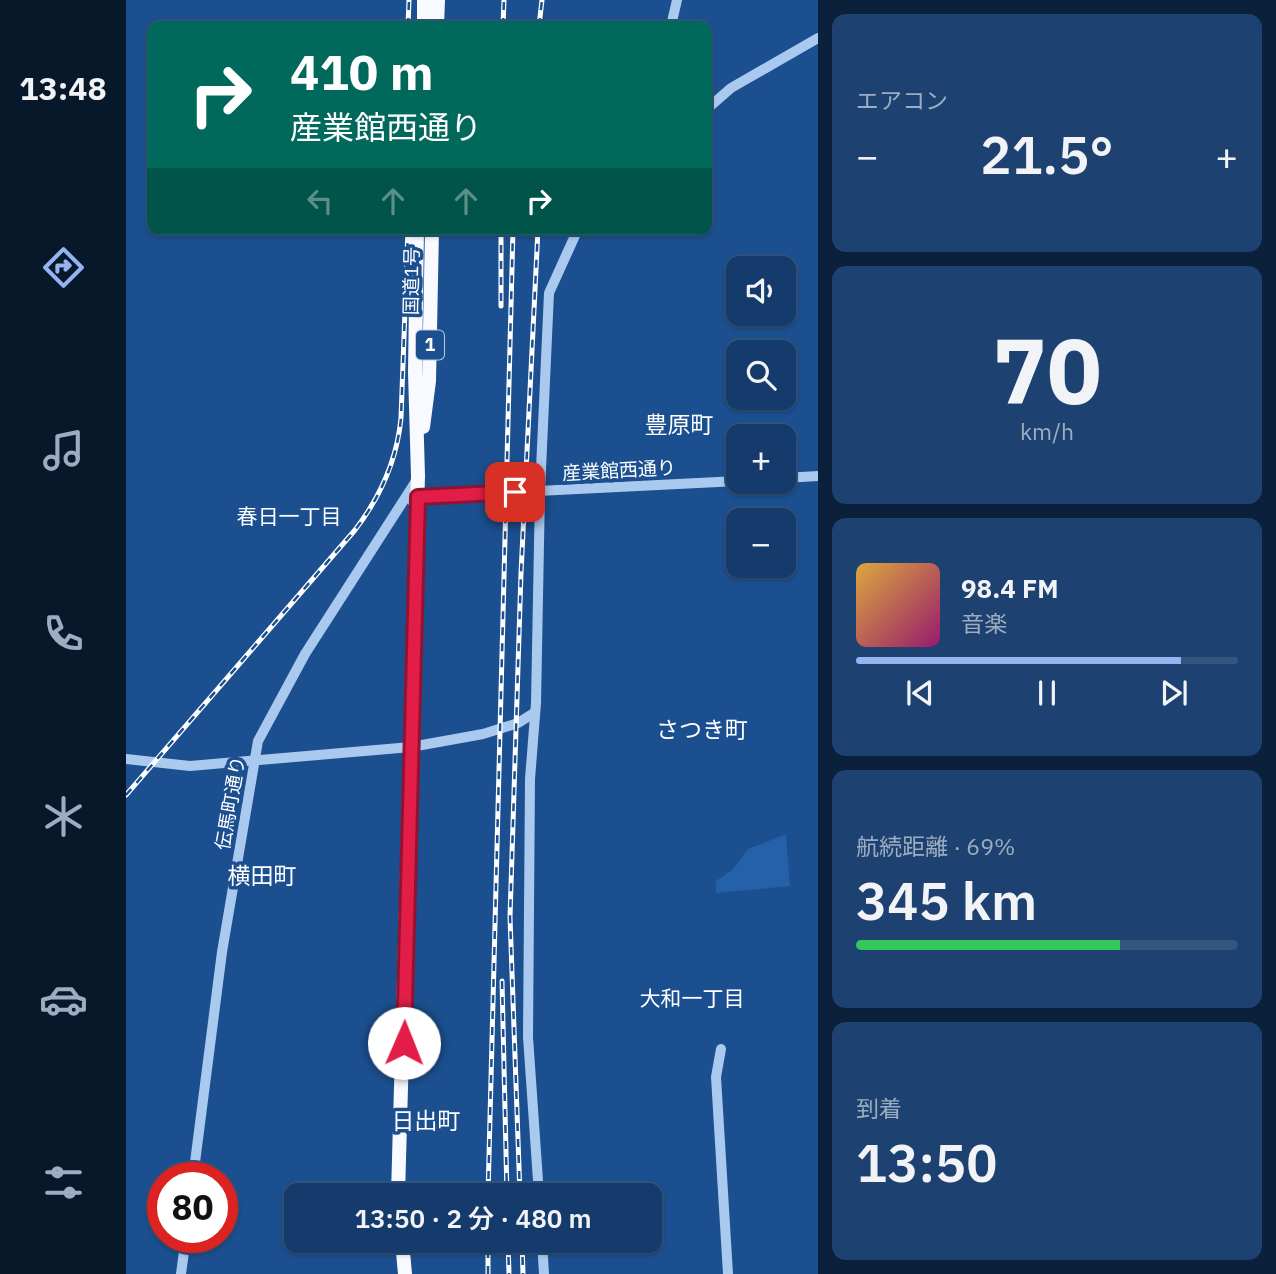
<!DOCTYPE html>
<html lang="ja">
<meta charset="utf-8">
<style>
:root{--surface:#143b6b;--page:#1d4271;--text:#f1f3f6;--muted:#9dadc1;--line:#33557e;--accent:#95b2f1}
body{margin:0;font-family:"IBM Plex Sans","Noto Sans JP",sans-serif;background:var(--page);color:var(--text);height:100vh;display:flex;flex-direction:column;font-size:26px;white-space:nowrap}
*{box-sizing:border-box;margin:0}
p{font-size:23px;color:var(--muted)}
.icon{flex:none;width:38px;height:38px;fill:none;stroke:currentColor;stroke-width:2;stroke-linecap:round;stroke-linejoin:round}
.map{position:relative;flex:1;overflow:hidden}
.panel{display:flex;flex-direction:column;gap:14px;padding:14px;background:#0b203b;width:458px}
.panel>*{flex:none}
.guide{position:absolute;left:21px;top:21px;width:565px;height:214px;border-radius:14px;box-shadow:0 2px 5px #0004,0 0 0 2px var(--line);background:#00695c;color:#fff;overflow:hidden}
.fabs{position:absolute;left:600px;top:256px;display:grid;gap:14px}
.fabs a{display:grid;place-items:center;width:70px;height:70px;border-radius:14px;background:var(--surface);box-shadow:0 2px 5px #0004,0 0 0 2px var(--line);font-size:35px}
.speed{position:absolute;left:21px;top:1162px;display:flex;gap:14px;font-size:35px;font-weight:700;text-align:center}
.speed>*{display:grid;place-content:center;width:91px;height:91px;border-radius:50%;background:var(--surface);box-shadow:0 2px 5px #0004,0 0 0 2px var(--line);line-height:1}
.speed .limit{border:10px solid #d22;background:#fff;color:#111}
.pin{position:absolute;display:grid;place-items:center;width:60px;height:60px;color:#fff;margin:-30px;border-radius:14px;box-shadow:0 4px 10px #0006}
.me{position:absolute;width:77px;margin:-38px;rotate:1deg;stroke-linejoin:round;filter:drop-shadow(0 0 5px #0008)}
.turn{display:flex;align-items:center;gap:24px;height:147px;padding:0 28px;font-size:32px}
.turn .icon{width:91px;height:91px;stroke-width:2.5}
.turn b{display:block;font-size:49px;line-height:60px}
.lanes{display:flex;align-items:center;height:66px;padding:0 28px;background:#0003;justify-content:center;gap:35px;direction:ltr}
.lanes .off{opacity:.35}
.big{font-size:52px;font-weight:600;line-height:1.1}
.panel .widget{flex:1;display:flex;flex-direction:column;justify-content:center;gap:10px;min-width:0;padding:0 24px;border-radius:14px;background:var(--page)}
.panel .dial{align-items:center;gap:0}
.dial b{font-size:91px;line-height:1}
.song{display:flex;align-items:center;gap:21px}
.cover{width:84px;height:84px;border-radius:10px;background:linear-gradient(135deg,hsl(40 70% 55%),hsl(320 70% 35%))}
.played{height:7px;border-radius:4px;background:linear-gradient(90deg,var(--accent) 85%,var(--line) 85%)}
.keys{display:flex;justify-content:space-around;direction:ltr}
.heat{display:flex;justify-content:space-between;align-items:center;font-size:38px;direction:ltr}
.charge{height:10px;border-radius:5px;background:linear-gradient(90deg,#34c759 69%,var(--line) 0)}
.trip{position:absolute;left:158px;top:1183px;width:378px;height:70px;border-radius:14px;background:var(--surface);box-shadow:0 2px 5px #0004,0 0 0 2px var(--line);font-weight:600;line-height:70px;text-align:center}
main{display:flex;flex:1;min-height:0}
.tab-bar{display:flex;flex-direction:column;width:126px;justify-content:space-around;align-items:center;background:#08182b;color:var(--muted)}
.tab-bar .icon{width:49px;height:49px}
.tab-bar .on{color:var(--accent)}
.tab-bar b{font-size:32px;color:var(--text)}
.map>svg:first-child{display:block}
.green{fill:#2461a8}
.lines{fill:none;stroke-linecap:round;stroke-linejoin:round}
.tertiary{stroke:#a9c9ee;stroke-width:10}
.trunk{stroke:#f8faff;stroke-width:14}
.rail-casing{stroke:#fff;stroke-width:5}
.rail{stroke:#1b4f8f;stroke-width:2.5;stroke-dasharray:8;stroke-linecap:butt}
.route-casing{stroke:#92132f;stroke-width:18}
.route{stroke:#e11d48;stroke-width:12}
.labels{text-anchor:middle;stroke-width:7;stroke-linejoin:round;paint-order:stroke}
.shield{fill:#1b4f8f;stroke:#bbcadd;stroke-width:2}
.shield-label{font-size:18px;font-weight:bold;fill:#fff}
.street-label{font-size:19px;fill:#fff;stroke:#1b4f8f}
.neighbourhood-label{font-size:21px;fill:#fff;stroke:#1b4f8f}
.quarter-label{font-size:23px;fill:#fff;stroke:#1b4f8f}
</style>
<main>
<nav class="tab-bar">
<b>13:48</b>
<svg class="icon on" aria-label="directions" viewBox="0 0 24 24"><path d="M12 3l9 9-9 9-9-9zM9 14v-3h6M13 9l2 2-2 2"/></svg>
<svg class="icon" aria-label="music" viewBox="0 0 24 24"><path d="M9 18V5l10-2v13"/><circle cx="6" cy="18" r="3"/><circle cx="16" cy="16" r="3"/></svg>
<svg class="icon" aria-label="phone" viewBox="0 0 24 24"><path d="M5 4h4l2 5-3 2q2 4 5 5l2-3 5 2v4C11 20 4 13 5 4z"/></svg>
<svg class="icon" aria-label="climate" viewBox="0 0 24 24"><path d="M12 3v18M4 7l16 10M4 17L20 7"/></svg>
<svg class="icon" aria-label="car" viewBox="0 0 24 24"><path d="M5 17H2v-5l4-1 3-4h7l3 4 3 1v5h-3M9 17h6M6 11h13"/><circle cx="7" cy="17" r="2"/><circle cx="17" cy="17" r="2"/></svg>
<svg class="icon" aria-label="filters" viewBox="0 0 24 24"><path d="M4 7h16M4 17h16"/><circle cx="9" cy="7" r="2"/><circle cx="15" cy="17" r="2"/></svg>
</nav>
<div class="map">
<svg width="692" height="1274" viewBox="0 0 692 1274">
<rect width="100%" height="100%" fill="#1b4f8f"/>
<path class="green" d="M660 834 664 886 590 893V881L607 869 622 849Z"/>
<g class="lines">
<g class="tertiary">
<path d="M545 26 551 0"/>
<path d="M581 109 605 88 692 38"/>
<path d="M658 478 692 476"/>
<path d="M286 501 292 497 612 481"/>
<path d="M0 759 64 766 285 747 357 734 392 723 408 713"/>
<path d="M595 1049 590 1077 602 1274"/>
<path d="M67 1178 96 952 132 741 179 654 292 478"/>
<path d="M413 1195 402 1037 404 779 410 703 414 491 423 293 452 229"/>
<path d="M416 1241 418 1274"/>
<path d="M55 1274 60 1237"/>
</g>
<g class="trunk">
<path d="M298 26V0"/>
<path d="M311 26 312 0"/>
<path d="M297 427 303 381 306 229"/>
<path d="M272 1195 292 476 289 372 291 229"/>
<path d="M276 1241 279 1274"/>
</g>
<defs>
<g id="rail">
<path d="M282 26 283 0"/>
<path d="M377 26 378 0"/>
<path d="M413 26 416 0"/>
<path d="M375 229V306"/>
<path d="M0 795 229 530C255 496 271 460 275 418L282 229"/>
<path d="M376 981 381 1195"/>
<path d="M362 1195 387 229"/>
<path d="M394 1195 384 917 395 573 412 229"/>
<path d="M382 1241 383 1274"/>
<path d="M396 1241 397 1274"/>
<path d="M362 1274V1241"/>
</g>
</defs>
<use href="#rail" class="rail-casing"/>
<use href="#rail" class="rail"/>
</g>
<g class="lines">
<defs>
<path id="route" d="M278 1043 292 497 389 492"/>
</defs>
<use href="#route" class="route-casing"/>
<use href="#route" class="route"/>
</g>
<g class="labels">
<rect class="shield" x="290" y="330.5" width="28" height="29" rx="5"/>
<g class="shield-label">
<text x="304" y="351">1</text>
</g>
<g class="street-label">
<text transform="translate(285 281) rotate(-89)" y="7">国道1号</text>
<text transform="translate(493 470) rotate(-3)" y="7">産業館西通り</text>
<text transform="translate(104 803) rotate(-80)" y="7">伝馬町通り</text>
</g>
<g class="neighbourhood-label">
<text x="163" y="524">春日一丁目</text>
<text x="566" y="1006">大和一丁目</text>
</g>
<g class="quarter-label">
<text x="553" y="433">豊原町</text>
<text x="576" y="738">さつき町</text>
<text x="136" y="884">横田町</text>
<text x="300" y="1129">日出町</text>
</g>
</g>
</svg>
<div class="fabs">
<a><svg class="icon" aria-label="sound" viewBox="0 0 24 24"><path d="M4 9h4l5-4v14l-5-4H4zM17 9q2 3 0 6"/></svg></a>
<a><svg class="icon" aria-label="search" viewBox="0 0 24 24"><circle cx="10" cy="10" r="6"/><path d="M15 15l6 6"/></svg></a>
<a>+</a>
<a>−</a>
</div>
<div class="speed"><div class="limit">80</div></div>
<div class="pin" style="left:389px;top:492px;background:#d93025"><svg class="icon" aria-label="arrive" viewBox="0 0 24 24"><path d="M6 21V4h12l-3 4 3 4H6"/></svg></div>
<svg class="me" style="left:278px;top:1043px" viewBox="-20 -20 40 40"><circle r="19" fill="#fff"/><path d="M0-13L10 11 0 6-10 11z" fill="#e11d48"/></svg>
<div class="trip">13:50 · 2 分 · 480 m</div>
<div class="guide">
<div class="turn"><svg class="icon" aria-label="right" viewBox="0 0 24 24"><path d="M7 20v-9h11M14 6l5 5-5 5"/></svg><div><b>410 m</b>産業館西通り</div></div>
<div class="lanes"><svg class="icon off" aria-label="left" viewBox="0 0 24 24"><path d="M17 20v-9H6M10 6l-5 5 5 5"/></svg><svg class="icon off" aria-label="ahead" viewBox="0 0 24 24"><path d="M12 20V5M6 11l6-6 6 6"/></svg><svg class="icon off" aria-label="ahead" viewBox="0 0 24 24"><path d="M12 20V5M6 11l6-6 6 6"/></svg><svg class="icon" aria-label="right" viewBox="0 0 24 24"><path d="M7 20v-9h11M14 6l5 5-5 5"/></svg></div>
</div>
</div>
<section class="panel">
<div class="widget"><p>エアコン</p>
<div class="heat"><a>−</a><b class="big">21.5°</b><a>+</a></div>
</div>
<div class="widget dial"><b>70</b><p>km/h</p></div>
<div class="widget">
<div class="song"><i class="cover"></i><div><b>98.4 FM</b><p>音楽</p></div></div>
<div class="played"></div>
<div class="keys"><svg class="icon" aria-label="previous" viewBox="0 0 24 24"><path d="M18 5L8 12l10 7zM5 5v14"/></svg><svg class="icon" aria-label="pause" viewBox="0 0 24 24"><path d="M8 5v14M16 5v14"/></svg><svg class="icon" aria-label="next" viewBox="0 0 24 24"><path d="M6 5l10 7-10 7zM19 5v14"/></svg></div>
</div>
<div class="widget"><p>航続距離 · 69%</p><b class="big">345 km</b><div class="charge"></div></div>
<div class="widget"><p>到着</p><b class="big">13:50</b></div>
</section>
</main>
